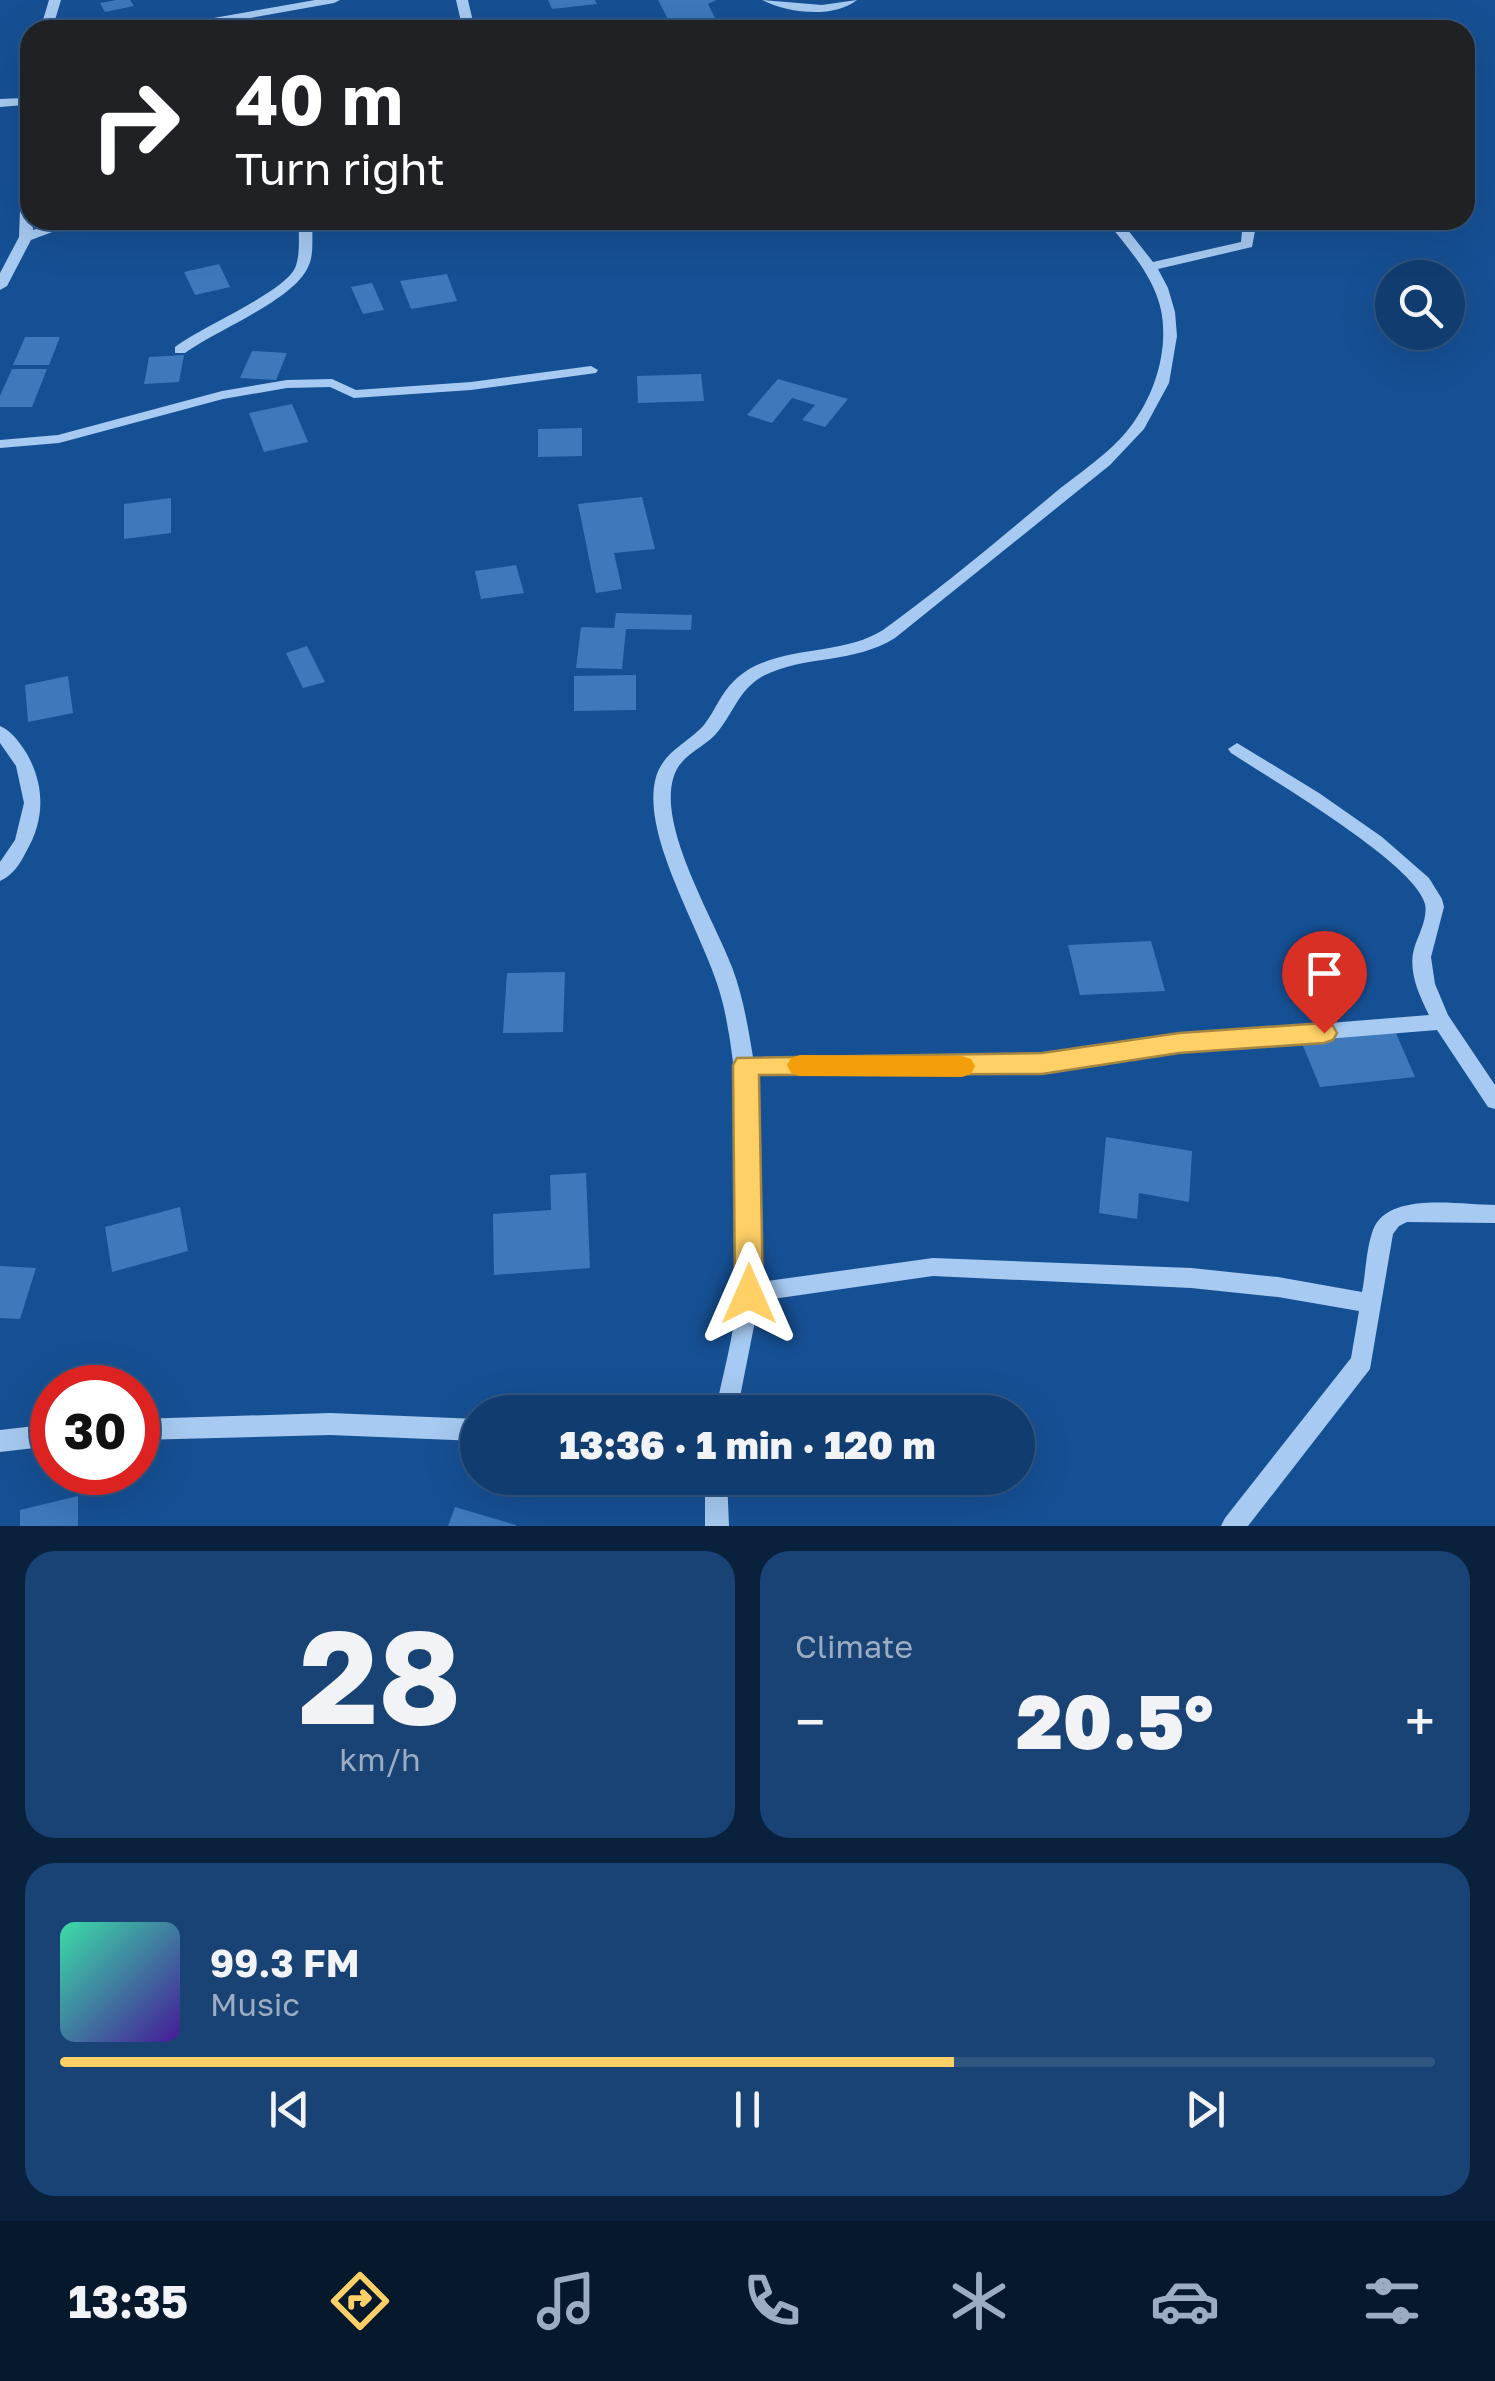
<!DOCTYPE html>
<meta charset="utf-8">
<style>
:root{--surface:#103c6f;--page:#194374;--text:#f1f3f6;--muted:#9cadc3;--line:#305682;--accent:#ffd066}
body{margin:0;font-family:"Golos Text",sans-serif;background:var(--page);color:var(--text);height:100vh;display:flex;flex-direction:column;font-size:38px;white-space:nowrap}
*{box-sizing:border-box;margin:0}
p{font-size:32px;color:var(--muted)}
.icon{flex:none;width:55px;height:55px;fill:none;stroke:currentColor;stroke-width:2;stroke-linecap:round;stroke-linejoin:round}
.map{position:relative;height:1526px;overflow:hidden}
.sheet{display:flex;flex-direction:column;gap:25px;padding:25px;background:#09213d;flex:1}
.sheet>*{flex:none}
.guide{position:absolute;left:20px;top:20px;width:1455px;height:210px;border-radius:30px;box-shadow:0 10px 40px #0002,0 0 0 2px var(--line);background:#202124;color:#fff;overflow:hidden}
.fabs{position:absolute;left:1375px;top:260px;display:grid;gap:20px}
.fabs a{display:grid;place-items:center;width:90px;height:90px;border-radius:50%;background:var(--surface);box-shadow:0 10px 40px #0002,0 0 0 2px var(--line);font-size:50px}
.speed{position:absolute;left:30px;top:1365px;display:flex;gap:20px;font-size:50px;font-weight:700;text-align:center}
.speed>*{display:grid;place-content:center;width:130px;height:130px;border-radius:50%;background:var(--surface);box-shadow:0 10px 40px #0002,0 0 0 2px var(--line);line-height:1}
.speed .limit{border:15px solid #d22;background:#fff;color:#111}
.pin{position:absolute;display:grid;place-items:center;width:85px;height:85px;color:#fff;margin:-102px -42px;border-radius:50% 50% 50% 0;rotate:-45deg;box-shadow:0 0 10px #0007}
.pin .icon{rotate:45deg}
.me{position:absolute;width:110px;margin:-55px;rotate:0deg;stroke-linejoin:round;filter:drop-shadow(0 0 8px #0008)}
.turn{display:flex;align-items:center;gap:35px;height:210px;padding:0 50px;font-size:45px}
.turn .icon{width:130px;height:130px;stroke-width:2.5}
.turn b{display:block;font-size:70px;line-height:85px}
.big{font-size:75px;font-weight:800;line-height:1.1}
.sheet .widget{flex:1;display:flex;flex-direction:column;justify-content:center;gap:15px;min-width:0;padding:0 35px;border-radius:30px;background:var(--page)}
.sheet .dial{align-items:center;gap:0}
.dial b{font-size:130px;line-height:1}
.song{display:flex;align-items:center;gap:30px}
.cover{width:120px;height:120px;border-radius:15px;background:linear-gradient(135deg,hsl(160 70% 55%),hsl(260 70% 35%))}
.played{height:10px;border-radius:5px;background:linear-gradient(90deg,var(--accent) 65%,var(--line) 65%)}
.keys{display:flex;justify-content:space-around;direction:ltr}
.heat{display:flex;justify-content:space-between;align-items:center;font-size:55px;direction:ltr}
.sheet .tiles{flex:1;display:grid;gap:25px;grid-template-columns:1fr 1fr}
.widget:last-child{grid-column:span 2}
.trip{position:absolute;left:460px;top:1395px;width:575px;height:100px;border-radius:50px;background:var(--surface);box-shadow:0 10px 40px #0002,0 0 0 2px var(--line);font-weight:800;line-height:100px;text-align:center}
.tabs{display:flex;height:160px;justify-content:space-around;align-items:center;background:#06182c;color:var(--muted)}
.tabs .icon{width:70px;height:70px}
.tabs .current{color:var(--accent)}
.tabs b{font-size:45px;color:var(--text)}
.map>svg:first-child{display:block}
.building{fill:#3e79bc}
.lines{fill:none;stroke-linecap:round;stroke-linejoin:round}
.minor{fill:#a6caf1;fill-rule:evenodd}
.route{fill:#ffd066;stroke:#a68742;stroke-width:2.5}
.slow{fill:#f59e0b}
</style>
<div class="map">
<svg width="1495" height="1526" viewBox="0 0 1495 1526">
<rect width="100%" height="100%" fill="#165094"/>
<g class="building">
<path d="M117 0H130L134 6 105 12 100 3Z"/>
<path d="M548 0H595L597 4 552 9Z"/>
<path d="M658 0H716L708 4 715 18 670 23Z"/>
<path d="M219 264 230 287 195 295 184 272Z"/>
<path d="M447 274 457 301 411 309 400 281Z"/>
<path d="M372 283 384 310 363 314 351 287Z"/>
<path d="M25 337H60L49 365H13Z"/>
<path d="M252 351 287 353 276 380 240 378Z"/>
<path d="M184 355 179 382 144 384 149 357Z"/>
<path d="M12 369H47L32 407H0V396Z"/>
<path d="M701 374 704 401 638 403 637 376Z"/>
<path d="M778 379 848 399 825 427 802 420 815 405 792 398 772 423 747 415Z"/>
<path d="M292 404 308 442 264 452 249 413Z"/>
<path d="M582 428V456L538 457V429Z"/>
<path d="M642 497 655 549 614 553 622 589 596 593 578 504Z"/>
<path d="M171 498V533L124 539V504Z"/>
<path d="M516 565 524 593 481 599 475 571Z"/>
<path d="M616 613 692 615 691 630 626 629 622 669 576 668 581 627 614 628Z"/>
<path d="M307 646 325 682 303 688 286 653Z"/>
<path d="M636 675V710L574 711V676Z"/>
<path d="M68 676 73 713 28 722 25 685Z"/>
<path d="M1151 941 1165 991 1080 995 1068 945Z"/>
<path d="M565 972 563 1032 503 1033 507 973Z"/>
<path d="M1395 1031 1415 1077 1320 1087 1301 1041Z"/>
<path d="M1106 1137 1192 1151 1189 1202 1139 1193 1137 1219 1099 1213Z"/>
<path d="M586 1173 590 1268 494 1275 493 1214 551 1210 550 1175Z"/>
<path d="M180 1207 188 1251 112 1272 105 1227Z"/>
<path d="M0 1266 36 1268 20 1319 0 1318Z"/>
<path d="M78 1496V1526H20V1510Z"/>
<path d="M455 1507 516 1525V1526H448Z"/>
</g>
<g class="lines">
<g class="minor">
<path d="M49 0H61L52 30H40Z"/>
<path d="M315 0H340L334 3 183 30H157L163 27Z"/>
<path d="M456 0H468L475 30H463Z"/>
<path d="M762 0 822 5 857 0C833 19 788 13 762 0Z"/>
<path d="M30 91V220H33V230L64 220H84L31 240 7 286 0 290V273L19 237 24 105 0 107V99L24 98 26 92Z"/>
<path d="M299 220H313C311 235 315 254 308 267 294 300 216 330 185 353H175V347C201 327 283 293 295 268 301 254 298 235 299 220Z"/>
<path d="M1106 220H1120L1153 262 1241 242 1243 220H1257L1252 247 1158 269 1168 288 1175 312 1177 336 1169 383 1144 429 1110 465 895 638C854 664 804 655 763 676 738 690 733 715 715 735 700 750 679 756 673 779 659 830 714 919 732 967 743 996 748 1027 753 1057L1043 1056 1179 1035 1429 1015C1419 995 1408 971 1414 949 1418 935 1428 919 1425 904 1416 864 1269 778 1231 753L1228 749 1237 743 1319 793 1382 837 1429 878 1442 899 1444 907 1431 957 1435 984 1448 1015 1495 1085V1109L1488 1107 1437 1030 1179 1051 1043 1072 755 1073 759 1144 760 1282 933 1258 1191 1268 1278 1277 1362 1292C1366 1272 1366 1249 1373 1230 1388 1191 1460 1205 1495 1205V1223L1407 1222 1399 1226 1393 1234 1370 1369 1248 1526H1221L1225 1518 1351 1358 1359 1311 1278 1297 1191 1288 933 1276 759 1301 737 1412H715C723 1375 733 1338 737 1300 741 1270 739 1239 738 1209 738 1140 739 1072 723 1004 709 941 642 843 655 781 661 752 687 744 704 725 715 711 721 693 734 681 772 643 839 658 883 630 941 588 996 542 1051 496 1078 473 1109 455 1131 426 1155 394 1169 350 1161 310 1153 274 1128 249 1106 220Z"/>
<path d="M591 366 598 370 596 373 471 390 354 398 330 387 287 388 223 399 59 443 0 448V440L58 435 222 391 287 380 332 379 356 390 471 382Z"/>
<path d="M0 726C12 731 20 743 27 754 45 786 45 820 26 852 20 864 12 876 0 881V862L15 840 24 803 16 766 0 743Z"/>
<path d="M330 1413 478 1419V1441L330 1435 138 1440V1419Z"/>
<path d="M52 1424V1446L0 1452V1430Z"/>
<path d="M705 1478H727L729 1526H705Z"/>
</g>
</g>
<path class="route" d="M1324 1023 1333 1026 1337 1033 1333 1040 1324 1043 1179 1053 1042 1074 759 1075 763 1294 759 1302 749 1306 739 1302 735 1294 733 1065 737 1058 1042 1053 1179 1033Z"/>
<path class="slow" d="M800 1055 962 1056 971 1059 975 1066 971 1074 962 1077 800 1076 791 1073 787 1065 791 1058Z"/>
</svg>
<div class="fabs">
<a><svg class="icon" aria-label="search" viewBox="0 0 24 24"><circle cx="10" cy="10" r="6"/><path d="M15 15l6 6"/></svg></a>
</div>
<div class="speed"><div class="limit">30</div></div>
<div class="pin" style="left:1324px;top:1033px;background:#d93025"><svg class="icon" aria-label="arrive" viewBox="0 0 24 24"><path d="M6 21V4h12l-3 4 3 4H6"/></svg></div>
<svg class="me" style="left:749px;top:1294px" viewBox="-20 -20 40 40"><path d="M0-17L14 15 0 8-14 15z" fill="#ffd066" stroke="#fff" stroke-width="4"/></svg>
<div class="trip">13:36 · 1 min · 120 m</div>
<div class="guide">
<div class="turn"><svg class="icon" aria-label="right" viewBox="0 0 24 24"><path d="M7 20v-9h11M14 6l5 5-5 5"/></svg><div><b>40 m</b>Turn right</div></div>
</div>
</div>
<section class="sheet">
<div class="tiles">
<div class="widget dial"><b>28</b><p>km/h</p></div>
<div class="widget"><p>Climate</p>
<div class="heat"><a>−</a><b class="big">20.5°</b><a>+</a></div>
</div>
<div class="widget">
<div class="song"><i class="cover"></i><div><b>99.3 FM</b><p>Music</p></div></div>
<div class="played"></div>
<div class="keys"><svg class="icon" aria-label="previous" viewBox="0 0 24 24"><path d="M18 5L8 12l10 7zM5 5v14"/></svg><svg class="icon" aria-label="pause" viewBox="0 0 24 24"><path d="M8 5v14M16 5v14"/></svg><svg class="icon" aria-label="next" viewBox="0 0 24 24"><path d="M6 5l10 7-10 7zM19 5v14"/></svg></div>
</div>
</div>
</section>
<nav class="tabs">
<b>13:35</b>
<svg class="icon current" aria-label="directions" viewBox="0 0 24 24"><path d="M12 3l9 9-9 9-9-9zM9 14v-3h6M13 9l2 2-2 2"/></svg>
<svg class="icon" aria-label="music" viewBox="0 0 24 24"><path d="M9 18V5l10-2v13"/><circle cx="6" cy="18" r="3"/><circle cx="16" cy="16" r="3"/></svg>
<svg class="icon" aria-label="phone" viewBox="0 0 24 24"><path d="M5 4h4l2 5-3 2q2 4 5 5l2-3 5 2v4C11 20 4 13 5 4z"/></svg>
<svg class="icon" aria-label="climate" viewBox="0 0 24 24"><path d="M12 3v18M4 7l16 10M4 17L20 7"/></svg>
<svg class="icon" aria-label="car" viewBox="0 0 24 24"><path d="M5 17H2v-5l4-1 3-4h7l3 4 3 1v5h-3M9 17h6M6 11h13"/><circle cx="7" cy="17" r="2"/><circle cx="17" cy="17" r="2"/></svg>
<svg class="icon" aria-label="filters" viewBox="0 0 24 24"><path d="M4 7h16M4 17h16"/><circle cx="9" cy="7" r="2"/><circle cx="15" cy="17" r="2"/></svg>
</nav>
